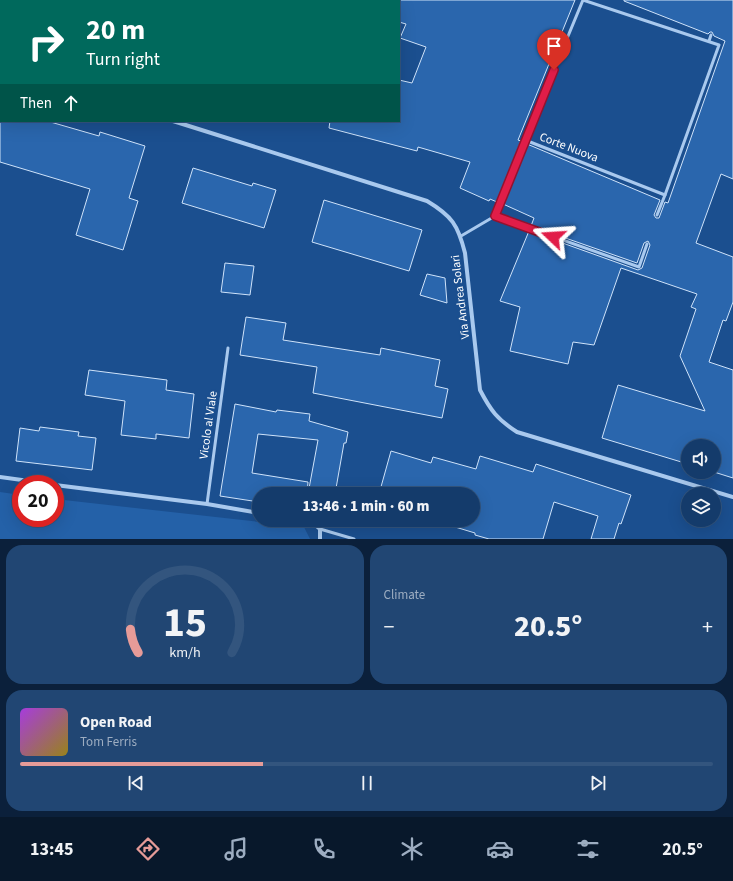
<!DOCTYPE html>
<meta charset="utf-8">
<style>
:root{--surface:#143b6b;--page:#214673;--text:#f1f3f6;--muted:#9dadc1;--line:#33557e;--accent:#e69b98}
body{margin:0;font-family:"Source Sans 3",sans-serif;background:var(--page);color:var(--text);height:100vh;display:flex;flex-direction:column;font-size:15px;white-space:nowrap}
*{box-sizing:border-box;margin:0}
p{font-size:13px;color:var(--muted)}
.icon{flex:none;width:22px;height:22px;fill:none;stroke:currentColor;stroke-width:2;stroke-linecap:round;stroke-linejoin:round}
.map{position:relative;height:539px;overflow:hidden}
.sheet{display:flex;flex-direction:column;gap:6px;padding:6px;background:#0b203b;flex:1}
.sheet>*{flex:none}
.top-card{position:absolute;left:0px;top:0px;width:400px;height:122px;box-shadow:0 4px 16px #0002,0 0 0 1px var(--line);background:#00695c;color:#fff;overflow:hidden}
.tools{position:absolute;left:681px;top:439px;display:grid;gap:8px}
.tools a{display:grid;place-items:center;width:40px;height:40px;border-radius:50%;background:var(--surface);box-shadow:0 4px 16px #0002,0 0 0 1px var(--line);font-size:20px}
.speed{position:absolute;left:12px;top:475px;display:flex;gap:8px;font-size:20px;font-weight:700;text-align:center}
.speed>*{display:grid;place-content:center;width:52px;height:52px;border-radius:50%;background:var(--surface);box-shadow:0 4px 16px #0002,0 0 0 1px var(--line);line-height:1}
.speed .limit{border:6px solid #d22;background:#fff;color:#111}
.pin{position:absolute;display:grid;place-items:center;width:34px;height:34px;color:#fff;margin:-41px -17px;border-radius:50% 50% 50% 0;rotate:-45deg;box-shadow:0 0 4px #0007}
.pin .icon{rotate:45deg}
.me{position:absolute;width:44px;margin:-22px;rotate:290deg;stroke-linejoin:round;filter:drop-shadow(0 0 3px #0008)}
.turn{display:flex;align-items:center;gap:14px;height:84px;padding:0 20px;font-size:18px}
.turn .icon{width:52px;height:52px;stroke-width:2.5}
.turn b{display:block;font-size:28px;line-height:34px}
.then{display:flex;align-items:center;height:38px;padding:0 20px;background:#0003;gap:8px;font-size:15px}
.big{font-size:30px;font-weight:800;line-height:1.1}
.sheet .card{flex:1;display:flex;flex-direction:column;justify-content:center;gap:6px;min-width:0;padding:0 14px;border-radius:16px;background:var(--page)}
.sheet .dial{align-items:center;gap:0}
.dial svg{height:104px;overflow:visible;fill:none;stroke:var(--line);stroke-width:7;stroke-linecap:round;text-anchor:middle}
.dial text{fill:var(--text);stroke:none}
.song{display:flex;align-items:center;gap:12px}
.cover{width:48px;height:48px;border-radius:6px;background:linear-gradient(135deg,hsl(280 70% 55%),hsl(50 70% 35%))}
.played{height:4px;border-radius:2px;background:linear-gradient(90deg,var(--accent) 35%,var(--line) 35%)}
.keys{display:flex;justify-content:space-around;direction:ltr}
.heat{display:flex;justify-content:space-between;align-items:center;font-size:22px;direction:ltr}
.sheet .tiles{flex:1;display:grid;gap:6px;grid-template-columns:1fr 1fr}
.card:last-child{grid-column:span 2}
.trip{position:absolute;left:252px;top:487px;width:228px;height:40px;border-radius:20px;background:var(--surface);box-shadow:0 4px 16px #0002,0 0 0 1px var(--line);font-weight:800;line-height:40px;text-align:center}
.dock{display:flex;height:64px;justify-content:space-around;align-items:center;background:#08182b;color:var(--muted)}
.dock .icon{width:28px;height:28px}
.dock .on{color:var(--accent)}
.dock b{font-size:18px;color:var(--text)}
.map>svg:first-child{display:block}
.green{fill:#2461a8}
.building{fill:#2a66ad;stroke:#cfe3fa}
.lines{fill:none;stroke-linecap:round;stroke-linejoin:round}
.lane{stroke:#a9c9ee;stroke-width:3}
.street{stroke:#a9c9ee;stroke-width:4}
.route-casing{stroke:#92132f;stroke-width:10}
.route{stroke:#e11d48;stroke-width:7}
.labels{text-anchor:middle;stroke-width:4;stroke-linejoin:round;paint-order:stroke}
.street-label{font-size:12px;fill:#fff;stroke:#1b4f8f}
</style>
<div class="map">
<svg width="733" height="539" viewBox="0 0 733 539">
<rect width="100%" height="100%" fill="#1b4f8f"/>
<path class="green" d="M0 492 21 495V518H55V499L304 527 310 539H0Z"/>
<g class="building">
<path d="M399 0H575L518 140 521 141 497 202 490 199 489 201 460 188 470 162 418 147 417 151 329 128 330 121H399V80L412 83 426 47 400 38 406 24 399 22Z"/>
<path d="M624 0H733V179L721 174 696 243 733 257V302L726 321 723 320 709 362 733 370V478L714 472V446H688V464L602 438 618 385 705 411 680 356 696 309 691 307 697 294 621 268 594 345 573 342 568 364 510 351 520 307 500 301 529 231 638 270 642 268 650 245 648 241 644 243 637 263 531 226 534 218 503 204 527 144 660 200 654 215 656 218H659L665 202 668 203 725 41 714 36 712 32H710L708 34 624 1Z"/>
<path d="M0 121H47L99 136 100 132 145 146 129 198 138 201 123 250 76 235 90 189 0 162Z"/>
<path d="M193 168 252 186 253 183 276 190 264 228 182 203Z"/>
<path d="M324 200 422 230 409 271 312 242Z"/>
<path d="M225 263 254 266 250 295 221 292Z"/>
<path d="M427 274 445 278 447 303 420 295Z"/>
<path d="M246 317 286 323 283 340 380 355 381 348 440 360 435 386 448 389 442 418 313 393 317 367 240 355Z"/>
<path d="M89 370 167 380 166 390 194 394 189 438 156 434V439L121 435 125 401 85 395Z"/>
<path d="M235 404 276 412 277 410 310 414 309 421 348 432 346 443H344L335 494H308L318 440 258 434 252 473 308 482 307 494H259V502L220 496Z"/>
<path d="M40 427 79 432 78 436 96 438 92 470 16 461 20 428 39 431Z"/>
<path d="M391 451 431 463 433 457 476 469 480 456 533 472 536 464 631 495 621 524 619 523 614 539H591L598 516 554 502 543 539H489L475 535V533L432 520H473V494H379Z"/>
</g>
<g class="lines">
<g class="lane">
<path d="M583 0 719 45 665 195 525 140Z"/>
<path d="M709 41 711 35"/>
<path d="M657 215 665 195"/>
<path d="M495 216 639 267 647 244"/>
<path d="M461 236 495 216 525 140"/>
<path d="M207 504 228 348"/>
<path d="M320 529 354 539"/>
</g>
<g class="street">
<path d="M0 67H1"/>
<path d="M173 121 427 201C452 216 458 225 465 253L480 390C491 411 497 419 517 432L733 497"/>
<path d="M0 477 51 484"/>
<path d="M55 485 207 504 259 513"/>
<path d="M305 520 313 523 320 529V539"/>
</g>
</g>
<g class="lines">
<defs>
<path id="route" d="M553 237 495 216 554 70"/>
</defs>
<use href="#route" class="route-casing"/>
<use href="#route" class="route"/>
</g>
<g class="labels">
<g class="street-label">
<text transform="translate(569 147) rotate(21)" y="4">Corte Nuova</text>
<text transform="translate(460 297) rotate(-97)" y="4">Via Andrea Solari</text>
<text transform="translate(208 425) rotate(-82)" y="4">Vicolo al Viale</text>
</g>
</g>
</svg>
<div class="tools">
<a><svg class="icon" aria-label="sound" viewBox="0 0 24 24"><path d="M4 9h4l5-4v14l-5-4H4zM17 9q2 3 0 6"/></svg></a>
<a><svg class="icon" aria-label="layers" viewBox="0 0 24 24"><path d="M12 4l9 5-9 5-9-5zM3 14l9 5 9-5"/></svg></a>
</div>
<div class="speed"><div class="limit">20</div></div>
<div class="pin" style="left:554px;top:70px;background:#d93025"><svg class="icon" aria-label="arrive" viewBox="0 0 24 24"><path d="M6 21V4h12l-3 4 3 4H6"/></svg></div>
<svg class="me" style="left:553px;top:237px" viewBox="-20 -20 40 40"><path d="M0-17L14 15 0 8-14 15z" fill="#e11d48" stroke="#fff" stroke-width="4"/></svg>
<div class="trip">13:46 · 1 min · 60 m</div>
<div class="top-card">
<div class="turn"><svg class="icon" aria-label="right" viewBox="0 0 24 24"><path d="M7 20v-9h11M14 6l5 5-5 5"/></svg><div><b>20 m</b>Turn right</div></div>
<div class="then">Then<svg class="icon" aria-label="ahead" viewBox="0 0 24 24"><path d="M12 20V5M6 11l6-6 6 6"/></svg></div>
</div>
</div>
<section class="sheet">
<div class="tiles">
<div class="card dial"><svg viewBox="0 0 100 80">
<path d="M14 69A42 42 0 1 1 86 69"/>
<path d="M14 69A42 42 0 0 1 8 51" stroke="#e69b98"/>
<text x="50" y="56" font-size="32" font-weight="700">15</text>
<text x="50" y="72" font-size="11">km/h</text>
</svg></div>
<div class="card"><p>Climate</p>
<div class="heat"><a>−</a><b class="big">20.5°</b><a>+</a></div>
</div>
<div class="card">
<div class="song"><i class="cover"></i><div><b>Open Road</b><p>Tom Ferris</p></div></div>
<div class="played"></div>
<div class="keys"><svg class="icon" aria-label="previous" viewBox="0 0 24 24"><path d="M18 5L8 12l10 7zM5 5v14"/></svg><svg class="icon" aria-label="pause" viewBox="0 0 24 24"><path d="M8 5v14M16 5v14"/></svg><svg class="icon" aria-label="next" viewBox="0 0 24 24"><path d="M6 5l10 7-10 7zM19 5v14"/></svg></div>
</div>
</div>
</section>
<nav class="dock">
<b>13:45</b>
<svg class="icon on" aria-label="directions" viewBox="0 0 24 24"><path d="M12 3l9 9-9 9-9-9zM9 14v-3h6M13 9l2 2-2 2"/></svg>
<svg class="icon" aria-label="music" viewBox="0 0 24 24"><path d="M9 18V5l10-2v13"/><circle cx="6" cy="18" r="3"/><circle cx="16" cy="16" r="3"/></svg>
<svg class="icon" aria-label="phone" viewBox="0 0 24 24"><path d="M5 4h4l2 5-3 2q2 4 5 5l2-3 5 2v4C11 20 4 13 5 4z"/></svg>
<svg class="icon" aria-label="climate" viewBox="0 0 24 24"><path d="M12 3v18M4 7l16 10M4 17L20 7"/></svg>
<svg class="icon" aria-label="car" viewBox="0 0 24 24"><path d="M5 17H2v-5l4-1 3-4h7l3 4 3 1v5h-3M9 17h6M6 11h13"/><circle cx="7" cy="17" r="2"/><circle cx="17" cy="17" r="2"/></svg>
<svg class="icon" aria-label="filters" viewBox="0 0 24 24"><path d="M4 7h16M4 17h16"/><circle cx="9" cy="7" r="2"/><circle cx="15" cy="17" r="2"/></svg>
<b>20.5°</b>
</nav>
